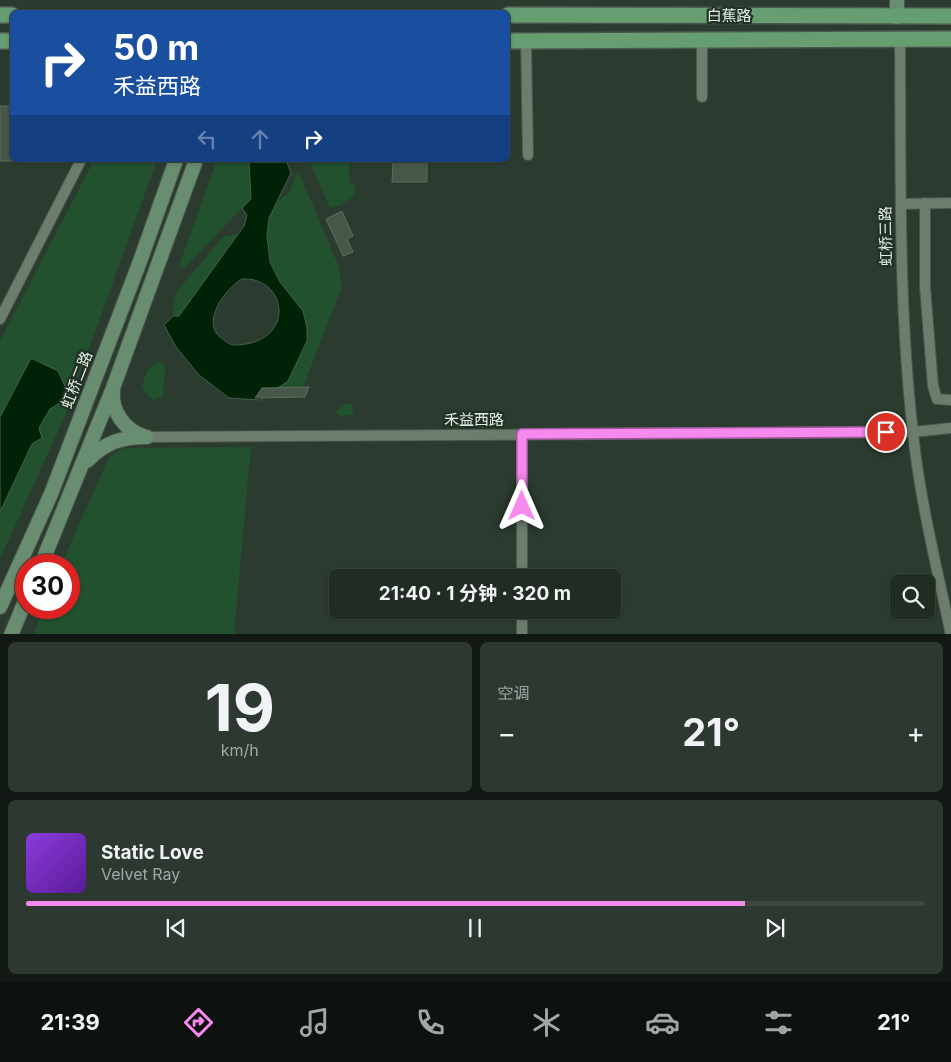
<!DOCTYPE html>
<html lang="zh">
<meta charset="utf-8">
<style>
:root{--surface:#212c23;--page:#2d3830;--text:#f1f3f6;--muted:#a2a7a6;--line:#3e4841;--accent:#f589ee}
body{margin:0;font-family:Inter,"Noto Sans SC",sans-serif;background:var(--page);color:var(--text);height:100vh;display:flex;flex-direction:column;font-size:19px;white-space:nowrap}
*{box-sizing:border-box;margin:0}
p{font-size:16px;color:var(--muted)}
.icon{flex:none;width:28px;height:28px;fill:none;stroke:currentColor;stroke-width:2;stroke-linecap:round;stroke-linejoin:round}
.map{position:relative;height:634px;overflow:hidden}
.details{display:flex;flex-direction:column;gap:8px;padding:8px;background:#121813;flex:1}
.details>*{flex:none}
.guide{position:absolute;left:10px;top:10px;width:500px;height:152px;border-radius:8px;box-shadow:0 1px 4px #0004,0 0 0 1px var(--line);background:#1a4fa0;color:#fff;overflow:hidden}
.tools{position:absolute;left:890px;top:574px;display:grid;gap:10px}
.tools a{display:grid;place-items:center;width:45px;height:45px;border-radius:8px;background:var(--surface);box-shadow:0 1px 4px #0004,0 0 0 1px var(--line);font-size:25px}
.speed{position:absolute;left:15px;top:554px;display:flex;gap:10px;font-size:25px;font-weight:700;text-align:center}
.speed>*{display:grid;place-content:center;width:65px;height:65px;border-radius:50%;background:var(--surface);box-shadow:0 1px 4px #0004,0 0 0 1px var(--line);line-height:1}
.speed .limit{border:8px solid #d22;background:#fff;color:#111}
.pin{position:absolute;display:grid;place-items:center;width:42px;height:42px;color:#fff;margin:-21px;border:2px solid #fff;border-radius:50%;box-shadow:0 1px 5px #0007}
.me{position:absolute;width:55px;margin:-28px;rotate:0deg;stroke-linejoin:round;filter:drop-shadow(0 0 4px #0008)}
.turn{display:flex;align-items:center;gap:18px;height:105px;padding:0 20px;font-size:22px}
.turn .icon{width:65px;height:65px;stroke-width:2.5}
.turn b{display:block;font-size:35px;line-height:42px}
.lanes{display:flex;align-items:center;height:48px;padding:0 20px;background:#0003;justify-content:center;gap:25px;direction:ltr}
.lanes .off{opacity:.35}
.big{font-size:38px;font-weight:700;line-height:1.1}
.details .card{flex:1;display:flex;flex-direction:column;justify-content:center;gap:8px;min-width:0;padding:0 18px;border-radius:8px;background:var(--page)}
.details .dial{align-items:center;gap:0}
.dial b{font-size:65px;line-height:1}
.song{display:flex;align-items:center;gap:15px}
.cover{width:60px;height:60px;border-radius:8px;background:linear-gradient(135deg,hsl(270 70% 55%),hsl(270 70% 35%))}
.played{height:5px;border-radius:2px;background:linear-gradient(90deg,var(--accent) 80%,var(--line) 80%)}
.keys{display:flex;justify-content:space-around;direction:ltr}
.heat{display:flex;justify-content:space-between;align-items:center;font-size:28px;direction:ltr}
.details .tiles{flex:1;display:grid;gap:8px;grid-template-columns:1fr 1fr}
.card:last-child{grid-column:span 2}
.trip{position:absolute;left:329px;top:569px;width:292px;height:50px;border-radius:8px;background:var(--surface);box-shadow:0 1px 4px #0004,0 0 0 1px var(--line);font-weight:700;line-height:50px;text-align:center}
.menu{display:flex;height:80px;justify-content:space-around;align-items:center;background:#0d120e;color:var(--muted)}
.menu .icon{width:35px;height:35px}
.menu .current{color:var(--accent)}
.menu b{font-size:22px;color:var(--text)}
.map>svg:first-child{display:block}
.green{fill:#22512e}
.water{fill:#002307;stroke:#446049;fill-rule:evenodd}
.building{fill:#475749;stroke:#5b6c5d}
.lines{fill:none;stroke-linecap:round;stroke-linejoin:round}
.street-casing{stroke:#4a574c;stroke-width:12}
.secondary-casing{stroke:#4a574c;stroke-width:16}
.primary-casing{stroke:#4a574c;stroke-width:18}
.street{stroke:#6c7d6e;stroke-width:10}
.secondary{stroke:#698d70;stroke-width:14}
.primary{stroke:#669d71;stroke-width:15}
.route-casing{stroke:#9f599b;stroke-width:12}
.route{stroke:#f589ee;stroke-width:9}
.labels{text-anchor:middle;stroke-width:4.5;stroke-linejoin:round;paint-order:stroke}
.street-label{font-size:15px;fill:#e3ede4;stroke:#223125}
</style>
<div class="map">
<svg width="951" height="635" viewBox="0 0 951 635">
<rect width="100%" height="100%" fill="#2c3b2f"/>
<g class="green">
<path d="M94 160H157L64 418 0 559V512L32 444 41 438 39 428 50 409 70 397 58 371 31 358 0 417V341Z"/>
<path d="M217 160H249L251 199 184 268 179 266Z"/>
<path d="M309 160H349V183H355V195L341 205 330 208Z"/>
<path d="M296 173H299L339 267 342 287 303 387H279L289 381 303 311C291 296 277 281 271 262 263 239 266 205 289 193Z"/>
<path d="M239 234 179 316H173L174 300 178 290 224 236Z"/>
<path d="M161 362 165 366 163 396 154 400 144 392 142 386C145 375 149 363 161 362Z"/>
<path d="M346 403 352 404 354 412 352 415 340 416 335 413Z"/>
<path d="M251 447 234 634H34L43 608H69V565H61L109 457 121 449 129 448Z"/>
</g>
<g class="water">
<path d="M249 160H286L291 173 269 218 267 236 270 262 280 282 303 311 307 328V341L288 381 260 400 229 398 199 375 176 347 164 325 173 316H179L244 226 247 215 242 208 251 199ZM242 279C288 276 297 344 235 345 229 345 226 341 221 338 200 322 226 288 242 279Z"/>
<path d="M31 358 58 371 70 397 50 409 39 428 42 438 32 444 0 512V417Z"/>
</g>
<g class="building">
<rect x="0" y="106" width="12" height="55"/>
<path d="M393 160H427V182H392Z"/>
<path d="M342 211 353 236 347 239 353 252 343 256 326 219Z"/>
<path d="M309 387 305 397 255 398 262 388Z"/>
</g>
<g class="lines">
<defs>
<g id="street">
<path d="M900 39C901 170 898 303 913 433 920 501 937 568 951 635"/>
<path d="M526 41 528 155"/>
<path d="M702 97V40"/>
<path d="M925 203V287L933 386 937 399 951 400"/>
<path d="M901 204 951 203"/>
<path d="M0 319 81 160"/>
<path d="M522 434V578"/>
<path d="M147 437 913 432 951 428"/>
<path d="M522 635V610"/>
</g>
<g id="secondary">
<path d="M897 0V17"/>
<path d="M113 392C111 411 125 430 143 436"/>
<path d="M87 461C105 442 122 437 147 437"/>
<path d="M41 565 113 388 196 160"/>
<path d="M0 607 51 494 139 264 176 160"/>
<path d="M11 635 26 599"/>
</g>
<g id="primary">
<path d="M0 15H12"/>
<path d="M508 15 951 16"/>
<path d="M0 41H12"/>
<path d="M508 41 951 39"/>
</g>
</defs>
<use href="#street" class="street-casing"/>
<use href="#secondary" class="secondary-casing"/>
<use href="#primary" class="primary-casing"/>
<use href="#street" class="street"/>
<use href="#secondary" class="secondary"/>
<use href="#primary" class="primary"/>
</g>
<g class="lines">
<defs>
<path id="route" d="M522 506V434L886 432"/>
</defs>
<use href="#route" class="route-casing"/>
<use href="#route" class="route"/>
</g>
<g class="labels">
<g class="street-label">
<text x="729" y="21">白蕉路</text>
<text transform="translate(886 236) rotate(-91)" y="5">虹桥三路</text>
<text transform="translate(77 380) rotate(-69)" y="5">虹桥二路</text>
<text x="474" y="425">禾益西路</text>
</g>
</g>
</svg>
<div class="tools">
<a><svg class="icon" aria-label="search" viewBox="0 0 24 24"><circle cx="10" cy="10" r="6"/><path d="M15 15l6 6"/></svg></a>
</div>
<div class="speed"><div class="limit">30</div></div>
<div class="pin" style="left:886px;top:432px;background:#d93025"><svg class="icon" aria-label="arrive" viewBox="0 0 24 24"><path d="M6 21V4h12l-3 4 3 4H6"/></svg></div>
<svg class="me" style="left:522px;top:506px" viewBox="-20 -20 40 40"><path d="M0-17L14 15 0 8-14 15z" fill="#f589ee" stroke="#fff" stroke-width="4"/></svg>
<div class="trip">21:40 · 1 分钟 · 320 m</div>
<div class="guide">
<div class="turn"><svg class="icon" aria-label="right" viewBox="0 0 24 24"><path d="M7 20v-9h11M14 6l5 5-5 5"/></svg><div><b>50 m</b>禾益西路</div></div>
<div class="lanes"><svg class="icon off" aria-label="left" viewBox="0 0 24 24"><path d="M17 20v-9H6M10 6l-5 5 5 5"/></svg><svg class="icon off" aria-label="ahead" viewBox="0 0 24 24"><path d="M12 20V5M6 11l6-6 6 6"/></svg><svg class="icon" aria-label="right" viewBox="0 0 24 24"><path d="M7 20v-9h11M14 6l5 5-5 5"/></svg></div>
</div>
</div>
<section class="details">
<div class="tiles">
<div class="card dial"><b>19</b><p>km/h</p></div>
<div class="card"><p>空调</p>
<div class="heat"><a>−</a><b class="big">21°</b><a>+</a></div>
</div>
<div class="card">
<div class="song"><i class="cover"></i><div><b>Static Love</b><p>Velvet Ray</p></div></div>
<div class="played"></div>
<div class="keys"><svg class="icon" aria-label="previous" viewBox="0 0 24 24"><path d="M18 5L8 12l10 7zM5 5v14"/></svg><svg class="icon" aria-label="pause" viewBox="0 0 24 24"><path d="M8 5v14M16 5v14"/></svg><svg class="icon" aria-label="next" viewBox="0 0 24 24"><path d="M6 5l10 7-10 7zM19 5v14"/></svg></div>
</div>
</div>
</section>
<nav class="menu">
<b>21:39</b>
<svg class="icon current" aria-label="directions" viewBox="0 0 24 24"><path d="M12 3l9 9-9 9-9-9zM9 14v-3h6M13 9l2 2-2 2"/></svg>
<svg class="icon" aria-label="music" viewBox="0 0 24 24"><path d="M9 18V5l10-2v13"/><circle cx="6" cy="18" r="3"/><circle cx="16" cy="16" r="3"/></svg>
<svg class="icon" aria-label="phone" viewBox="0 0 24 24"><path d="M5 4h4l2 5-3 2q2 4 5 5l2-3 5 2v4C11 20 4 13 5 4z"/></svg>
<svg class="icon" aria-label="climate" viewBox="0 0 24 24"><path d="M12 3v18M4 7l16 10M4 17L20 7"/></svg>
<svg class="icon" aria-label="car" viewBox="0 0 24 24"><path d="M5 17H2v-5l4-1 3-4h7l3 4 3 1v5h-3M9 17h6M6 11h13"/><circle cx="7" cy="17" r="2"/><circle cx="17" cy="17" r="2"/></svg>
<svg class="icon" aria-label="filters" viewBox="0 0 24 24"><path d="M4 7h16M4 17h16"/><circle cx="9" cy="7" r="2"/><circle cx="15" cy="17" r="2"/></svg>
<b>21°</b>
</nav>
